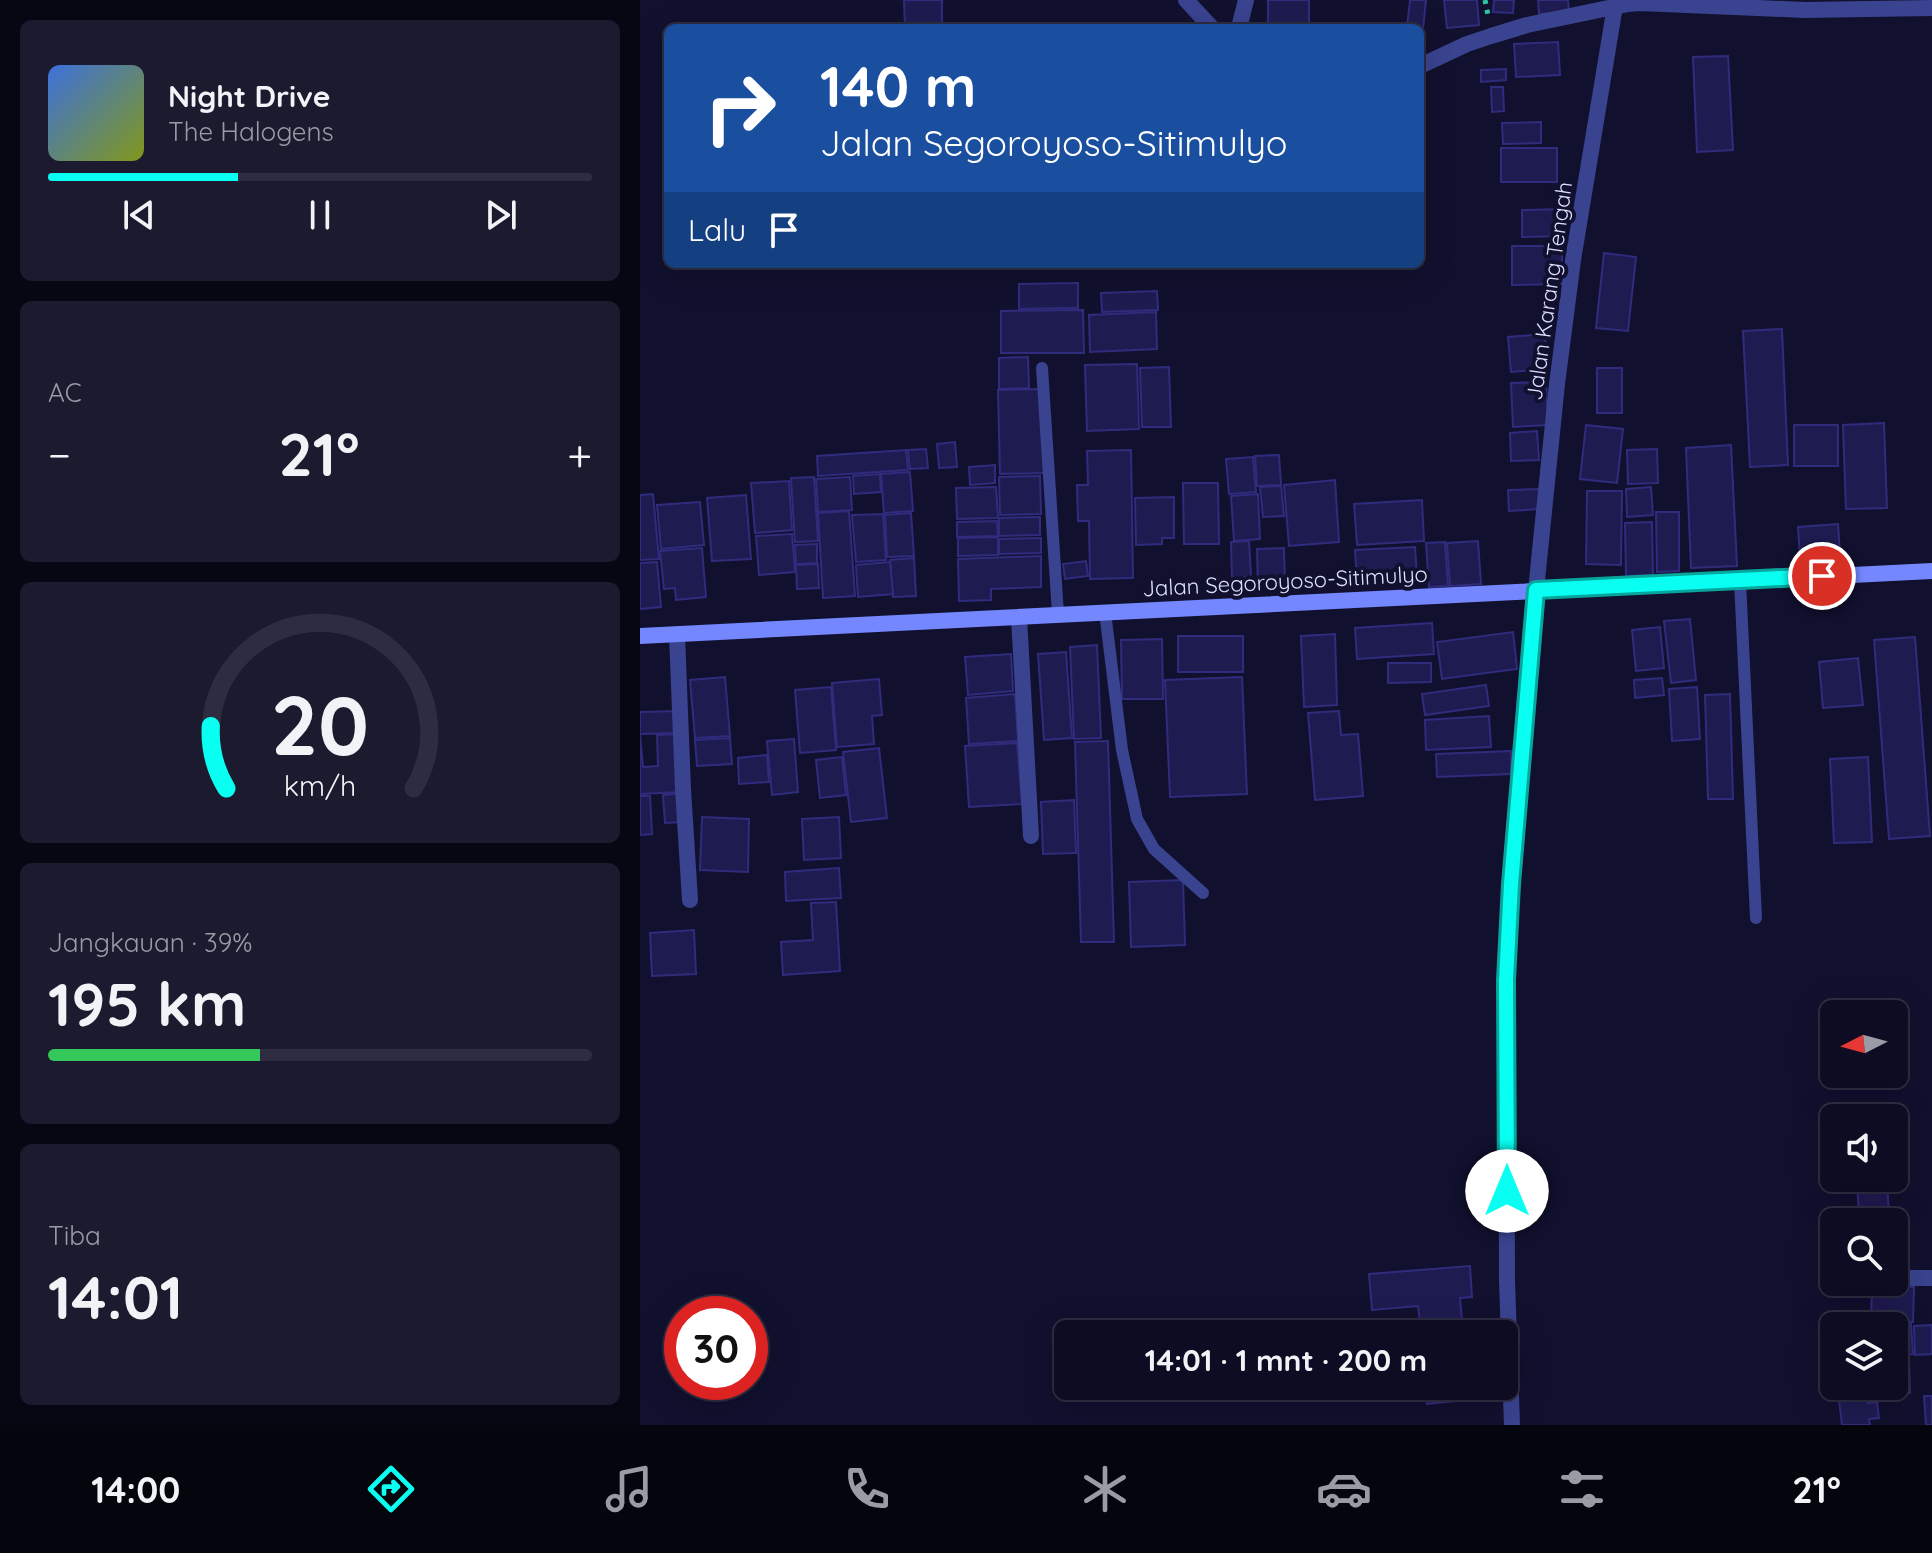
<!DOCTYPE html>
<html lang="id">
<meta charset="utf-8">
<style>
:root{--surface:#0d0c22;--page:#1b1a2f;--text:#f1f3f6;--muted:#9a9ba5;--line:#2d2c40;--accent:#09fff1}
body{margin:0;font-family:Quicksand,sans-serif;background:var(--page);color:var(--text);height:100vh;display:flex;flex-direction:column;font-size:30px;white-space:nowrap}
*{box-sizing:border-box;margin:0}
p{font-size:26px;color:var(--muted)}
.icon{flex:none;width:44px;height:44px;fill:none;stroke:currentColor;stroke-width:2;stroke-linecap:round;stroke-linejoin:round}
.map{position:relative;flex:1;overflow:hidden}
.drawer{display:flex;flex-direction:column;gap:20px;padding:20px;background:#070713;width:640px}
.drawer>*{flex:none}
.top-card{position:absolute;left:24px;top:24px;width:760px;height:244px;border-radius:12px;box-shadow:0 8px 32px #0002,0 0 0 2px var(--line);background:#1a4fa0;color:#fff;overflow:hidden}
.needle{width:52px;rotate:264deg}
.tools{position:absolute;left:1180px;top:1000px;display:grid;gap:16px}
.tools a{display:grid;place-items:center;width:88px;height:88px;border-radius:12px;background:var(--surface);box-shadow:0 8px 32px #0002,0 0 0 2px var(--line);font-size:40px}
.speed{position:absolute;left:24px;top:1296px;display:flex;gap:16px;font-size:40px;font-weight:700;text-align:center}
.speed>*{display:grid;place-content:center;width:104px;height:104px;border-radius:50%;background:var(--surface);box-shadow:0 8px 32px #0002,0 0 0 2px var(--line);line-height:1}
.speed .limit{border:12px solid #d22;background:#fff;color:#111}
.pin{position:absolute;display:grid;place-items:center;width:68px;height:68px;color:#fff;margin:-34px;border:4px solid #fff;border-radius:50%;box-shadow:0 2px 8px #0007}
.me{position:absolute;width:88px;margin:-44px;rotate:0deg;stroke-linejoin:round;filter:drop-shadow(0 0 6px #0008)}
.turn{display:flex;align-items:center;gap:28px;height:168px;padding:0 24px;font-size:36px}
.turn .icon{width:104px;height:104px;stroke-width:2.5}
.turn b{display:block;font-size:56px;line-height:68px}
.then{display:flex;align-items:center;height:76px;padding:0 24px;background:#0003;gap:16px;font-size:30px}
.big{font-size:60px;font-weight:700;line-height:1.1}
.drawer .tile{flex:1;display:flex;flex-direction:column;justify-content:center;gap:12px;min-width:0;padding:0 28px;border-radius:12px;background:var(--page)}
.drawer .dial{align-items:center;gap:0}
.dial svg{height:208px;overflow:visible;fill:none;stroke:var(--line);stroke-width:7;stroke-linecap:round;text-anchor:middle}
.dial text{fill:var(--text);stroke:none}
.song{display:flex;align-items:center;gap:24px}
.cover{width:96px;height:96px;border-radius:12px;background:linear-gradient(135deg,hsl(220 70% 55%),hsl(70 70% 35%))}
.played{height:8px;border-radius:4px;background:linear-gradient(90deg,var(--accent) 35%,var(--line) 35%)}
.keys{display:flex;justify-content:space-around;direction:ltr}
.heat{display:flex;justify-content:space-between;align-items:center;font-size:44px;direction:ltr}
.charge{height:12px;border-radius:6px;background:linear-gradient(90deg,#34c759 39%,var(--line) 0)}
.trip{position:absolute;left:414px;top:1320px;width:464px;height:80px;border-radius:12px;background:var(--surface);box-shadow:0 8px 32px #0002,0 0 0 2px var(--line);font-weight:700;line-height:80px;text-align:center}
.dock{display:flex;height:128px;justify-content:space-around;align-items:center;background:#05050e;color:var(--muted)}
.dock .icon{width:56px;height:56px}
.dock .on{color:var(--accent)}
.dock b{font-size:36px;color:var(--text)}
main{display:flex;flex:1;min-height:0}
.map>svg:first-child{display:block}
.building{fill:#1e1b50;stroke:#302c7d;stroke-width:2}
.lines{fill:none;stroke-linecap:round;stroke-linejoin:round}
.path{stroke:#2ac6a4;stroke-width:5;stroke-dasharray:4 6;stroke-linecap:butt}
.service{stroke:#39438f;stroke-width:12}
.minor{stroke:#39438f;stroke-width:16}
.secondary{stroke:#7487ff;stroke-width:16}
.route-casing{stroke:#06a69d;stroke-width:20}
.route{stroke:#09fff1;stroke-width:14}
.labels{text-anchor:middle;stroke-width:8;stroke-linejoin:round;paint-order:stroke}
.street-label{font-size:22px;fill:#dddfff;stroke:#11102e}
</style>
<main>
<section class="drawer">
<div class="tile">
<div class="song"><i class="cover"></i><div><b>Night Drive</b><p>The Halogens</p></div></div>
<div class="played"></div>
<div class="keys"><svg class="icon" aria-label="previous" viewBox="0 0 24 24"><path d="M18 5L8 12l10 7zM5 5v14"/></svg><svg class="icon" aria-label="pause" viewBox="0 0 24 24"><path d="M8 5v14M16 5v14"/></svg><svg class="icon" aria-label="next" viewBox="0 0 24 24"><path d="M6 5l10 7-10 7zM19 5v14"/></svg></div>
</div>
<div class="tile"><p>AC</p>
<div class="heat"><a>−</a><b class="big">21°</b><a>+</a></div>
</div>
<div class="tile dial"><svg viewBox="0 0 100 80">
<path d="M14 69A42 42 0 1 1 86 69"/>
<path d="M14 69A42 42 0 0 1 8 45" stroke="#09fff1"/>
<text x="50" y="56" font-size="32" font-weight="700">20</text>
<text x="50" y="72" font-size="11">km/h</text>
</svg></div>
<div class="tile"><p>Jangkauan · 39%</p><b class="big">195 km</b><div class="charge"></div></div>
<div class="tile"><p>Tiba</p><b class="big">14:01</b></div>
</section>
<div class="map">
<svg width="1292" height="1425" viewBox="0 0 1292 1425">
<rect width="100%" height="100%" fill="#11102e"/>
<g class="building">
<path d="M264 0H302V28H265Z"/>
<rect x="628" y="0" width="41" height="28"/>
<path d="M770 0H786L783 29 767 27Z"/>
<path d="M804 0H837L839 25 807 28Z"/>
<path d="M854 0H874L873 13 853 12Z"/>
<path d="M898 0H928L929 11 899 14Z"/>
<path d="M918 42 920 75 876 77 874 44Z"/>
<path d="M1088 56 1093 150 1057 152 1053 57Z"/>
<path d="M866 69V80L841 82V70Z"/>
<path d="M851 87H863L864 111 852 112Z"/>
<path d="M901 122V143L863 144 862 123Z"/>
<rect x="861" y="148" width="56" height="34"/>
<path d="M923 209 924 236 882 237V210Z"/>
<path d="M872 246H922V284L872 285Z"/>
<path d="M964 253 996 257 988 331 956 328Z"/>
<path d="M368 264H424L368 268Z"/>
<path d="M438 283V308L379 309V284Z"/>
<path d="M517 291 518 310 462 312 461 293Z"/>
<path d="M443 310 444 353H361V311Z"/>
<path d="M516 312 517 349 450 352 449 315Z"/>
<path d="M1142 329 1148 465 1110 467 1103 331Z"/>
<path d="M905 334 907 369 871 372 868 337Z"/>
<path d="M388 357 389 388 359 389V358Z"/>
<path d="M497 364 499 429 447 431 445 365Z"/>
<path d="M529 367 531 427H502L500 368Z"/>
<rect x="957" y="368" width="25" height="45"/>
<path d="M906 382 908 425 873 427 871 383Z"/>
<path d="M403 389 405 473 360 474 358 390Z"/>
<path d="M1244 423 1247 508 1206 509 1203 425Z"/>
<path d="M946 425 983 429 977 483 940 479Z"/>
<rect x="1154" y="425" width="44" height="41"/>
<path d="M897 431 899 460 871 461 870 433Z"/>
<path d="M315 442 317 467 299 468 297 444Z"/>
<path d="M1091 445 1097 566 1051 568 1046 448Z"/>
<path d="M286 449 288 468 270 469 268 450Z"/>
<path d="M1017 449 1018 483 988 484 987 450Z"/>
<path d="M266 450 268 470 178 476 177 456Z"/>
<path d="M491 450 493 578 450 579 449 521H438L437 485H448L447 451Z"/>
<path d="M639 455 641 485 617 486 615 456Z"/>
<path d="M613 457 616 492 589 494 586 459Z"/>
<path d="M355 465V483L330 485 329 467Z"/>
<path d="M270 472 273 511 244 513 241 474Z"/>
<path d="M240 474 241 492 214 494 213 476Z"/>
<path d="M400 476 401 514 360 515 359 477Z"/>
<path d="M174 477 178 541 155 542 151 478Z"/>
<path d="M210 477 212 510 178 512 176 479Z"/>
<path d="M695 480 699 542 649 546 644 485Z"/>
<path d="M149 481 152 530 115 533 111 483Z"/>
<path d="M543 483H578L579 544H544Z"/>
<path d="M641 486 644 516 623 517 620 487Z"/>
<path d="M356 487 358 518 317 519 316 488Z"/>
<path d="M1011 487 1013 515 987 517 986 489Z"/>
<path d="M899 489 900 509 869 511 868 490Z"/>
<path d="M947 491H982L981 565 946 564Z"/>
<path d="M13 494 19 559 0 560V495Z"/>
<path d="M618 494 620 539 594 541 591 496Z"/>
<path d="M106 495 111 559 72 561 67 498Z"/>
<path d="M534 497V538H522V544L496 545 495 498Z"/>
<path d="M782 500 784 541 717 545 714 504Z"/>
<path d="M60 502 64 545 21 549 17 505Z"/>
<path d="M209 511 215 596 183 598 178 513Z"/>
<path d="M1016 512H1039V571L1017 572Z"/>
<path d="M271 513 274 556 247 557 245 515Z"/>
<path d="M243 514 246 560 216 562 212 515Z"/>
<path d="M400 517V535L359 536V518Z"/>
<path d="M357 521 358 536 317 537V522Z"/>
<path d="M1012 522 1013 575 986 576 985 523Z"/>
<path d="M1198 524 1201 569 1161 572 1158 527Z"/>
<path d="M152 534 155 572 119 575 116 536Z"/>
<path d="M358 537V555L318 556V538Z"/>
<path d="M401 538V553L359 554V539Z"/>
<path d="M609 541 611 577H592L591 542Z"/>
<path d="M838 541 841 584 810 586 807 543Z"/>
<path d="M805 542 808 586 789 587 786 543Z"/>
<path d="M177 544V563L156 564 155 545Z"/>
<path d="M775 547 777 575 717 579 715 550Z"/>
<path d="M62 548 66 597 36 600 35 588 24 589 20 551Z"/>
<path d="M644 548 645 588 618 590 617 549Z"/>
<path d="M401 556V587L351 589V600L319 601 318 559Z"/>
<path d="M274 558 276 596 253 597 250 560Z"/>
<path d="M446 561 448 576 425 579 423 564Z"/>
<path d="M17 562 21 607 0 609V563Z"/>
<path d="M250 562 253 594 218 597 216 565Z"/>
<path d="M178 564 179 588 157 589 156 565Z"/>
<path d="M1050 619 1056 680 1031 683 1024 621Z"/>
<path d="M792 623 794 654 717 659 715 628Z"/>
<path d="M1020 627 1024 668 996 671 992 630Z"/>
<path d="M873 632 877 669 802 679 797 642Z"/>
<path d="M695 634 697 705 664 707 661 636Z"/>
<rect x="538" y="636" width="65" height="36"/>
<path d="M1275 637 1290 836 1249 839 1234 640Z"/>
<path d="M522 639 523 699H482L481 640Z"/>
<path d="M457 645 461 738 434 739 430 647Z"/>
<path d="M426 652 432 738 404 740 398 654Z"/>
<path d="M371 654 373 691 328 695 325 657Z"/>
<path d="M1218 658 1223 705 1183 708 1179 662Z"/>
<path d="M748 663H791V682L748 683Z"/>
<path d="M85 677 90 736 55 738 50 680Z"/>
<path d="M602 677 607 794 530 797 525 680Z"/>
<path d="M1022 678 1024 695 995 698 994 680Z"/>
<path d="M239 679 242 715 232 716 234 744 197 747 192 683Z"/>
<path d="M846 685 849 706 785 715 782 694Z"/>
<path d="M191 687 196 750 160 753 155 690Z"/>
<path d="M1057 687 1060 739 1032 741 1029 689Z"/>
<path d="M375 694 378 741 329 744 326 698Z"/>
<path d="M1090 694 1093 799H1068L1065 695Z"/>
<path d="M39 711 40 733 0 734V712Z"/>
<path d="M699 711 701 735 718 734 723 796 675 800 668 713Z"/>
<path d="M849 716 851 747 786 750 785 720Z"/>
<path d="M38 734 41 792 0 794V735L3 767 18 766 17 735Z"/>
<path d="M90 738 92 764 57 766 55 740Z"/>
<path d="M154 739 158 792 132 795 127 741Z"/>
<path d="M468 741 474 942H441L435 742Z"/>
<path d="M377 743 382 804 329 807 325 746Z"/>
<path d="M239 748 247 818 211 822 203 752Z"/>
<path d="M871 751V774L797 777 796 754Z"/>
<path d="M127 755 129 782 99 784 98 758Z"/>
<path d="M202 757 206 795 180 798 176 760Z"/>
<path d="M1228 757 1232 842 1194 843 1190 759Z"/>
<path d="M41 793 43 822 25 823 23 795Z"/>
<path d="M0 796H10L12 834 0 835Z"/>
<path d="M434 800 436 853 403 854 401 802Z"/>
<path d="M62 817 109 819 108 872 60 870Z"/>
<path d="M199 817 201 858 164 860 162 819Z"/>
<path d="M199 868 201 898 146 901 145 872Z"/>
<path d="M543 880 545 945 491 947 489 882Z"/>
<path d="M196 902 200 971 143 975 141 942 173 940 171 903Z"/>
<path d="M54 930 56 974 12 976 10 933Z"/>
<path d="M1243 1107 1244 1118H1205L1204 1109Z"/>
<path d="M1217 1178H1247L1249 1218 1219 1219Z"/>
<path d="M830 1266 832 1297 820 1298 822 1320 780 1323 778 1306 732 1310 729 1274Z"/>
<path d="M1232 1287H1274L1273 1322H1231Z"/>
<path d="M686 1323 687 1334H626V1329Z"/>
<path d="M1271 1324 1273 1354 1254 1355V1326L1238 1325Z"/>
<path d="M1292 1325V1354L1275 1355 1274 1326Z"/>
<path d="M1254 1359H1269L1270 1393 1229 1395V1386H1254Z"/>
<path d="M785 1386H823L825 1400 787 1404Z"/>
<path d="M1226 1389 1228 1403 1237 1402 1239 1418 1229 1419 1230 1425H1202L1198 1392Z"/>
<path d="M1284 1396H1292V1425H1286Z"/>
</g>
<g class="lines">
<path class="path" d="M845 0 848 15"/>
<g class="service">
<path d="M402 368 418 614"/>
<path d="M1100 581 1116 918"/>
<path d="M465 612 482 750 497 819 514 849 563 893"/>
</g>
<g class="minor">
<path d="M546 0 572 28"/>
<path d="M599 28 606 0"/>
<path d="M780 66 827 44 851 36 887 25 988 4 1000 3 1165 10 1292 8"/>
<path d="M379 617 391 836"/>
<path d="M37 634 43 789 50 900"/>
<path d="M1254 1278H1292"/>
<path d="M872 1425 867 1281 866 980 871 884 896 590 917 384 933 260 976 0"/>
</g>
<path class="secondary" d="M0 636 1292 571"/>
</g>
<g class="lines">
<defs>
<path id="route" d="M867 1191 866 980 871 884 896 590 1182 576"/>
</defs>
<use href="#route" class="route-casing"/>
<use href="#route" class="route"/>
</g>
<g class="labels">
<g class="street-label">
<text transform="translate(909 291) rotate(-82)" y="8">Jalan Karang Tengah</text>
<text transform="translate(645 581) rotate(-3)" y="8">Jalan Segoroyoso-Sitimulyo</text>
</g>
</g>
</svg>
<div class="tools">
<a><svg class="needle" viewBox="-14 -14 28 28"><path d="M0-13l5 13h-10z" fill="#e53935"/><path d="M0 13l5-13h-10z" fill="#9a9ba5"/></svg></a>
<a><svg class="icon" aria-label="sound" viewBox="0 0 24 24"><path d="M4 9h4l5-4v14l-5-4H4zM17 9q2 3 0 6"/></svg></a>
<a><svg class="icon" aria-label="search" viewBox="0 0 24 24"><circle cx="10" cy="10" r="6"/><path d="M15 15l6 6"/></svg></a>
<a><svg class="icon" aria-label="layers" viewBox="0 0 24 24"><path d="M12 4l9 5-9 5-9-5zM3 14l9 5 9-5"/></svg></a>
</div>
<div class="speed"><div class="limit">30</div></div>
<div class="pin" style="left:1182px;top:576px;background:#d93025"><svg class="icon" aria-label="arrive" viewBox="0 0 24 24"><path d="M6 21V4h12l-3 4 3 4H6"/></svg></div>
<svg class="me" style="left:867px;top:1191px" viewBox="-20 -20 40 40"><circle r="19" fill="#fff"/><path d="M0-13L10 11 0 6-10 11z" fill="#09fff1"/></svg>
<div class="trip">14:01 · 1 mnt · 200 m</div>
<div class="top-card">
<div class="turn"><svg class="icon" aria-label="right" viewBox="0 0 24 24"><path d="M7 20v-9h11M14 6l5 5-5 5"/></svg><div><b>140 m</b>Jalan Segoroyoso-Sitimulyo</div></div>
<div class="then">Lalu<svg class="icon" aria-label="arrive" viewBox="0 0 24 24"><path d="M6 21V4h12l-3 4 3 4H6"/></svg></div>
</div>
</div>
</main>
<nav class="dock">
<b>14:00</b>
<svg class="icon on" aria-label="directions" viewBox="0 0 24 24"><path d="M12 3l9 9-9 9-9-9zM9 14v-3h6M13 9l2 2-2 2"/></svg>
<svg class="icon" aria-label="music" viewBox="0 0 24 24"><path d="M9 18V5l10-2v13"/><circle cx="6" cy="18" r="3"/><circle cx="16" cy="16" r="3"/></svg>
<svg class="icon" aria-label="phone" viewBox="0 0 24 24"><path d="M5 4h4l2 5-3 2q2 4 5 5l2-3 5 2v4C11 20 4 13 5 4z"/></svg>
<svg class="icon" aria-label="climate" viewBox="0 0 24 24"><path d="M12 3v18M4 7l16 10M4 17L20 7"/></svg>
<svg class="icon" aria-label="car" viewBox="0 0 24 24"><path d="M5 17H2v-5l4-1 3-4h7l3 4 3 1v5h-3M9 17h6M6 11h13"/><circle cx="7" cy="17" r="2"/><circle cx="17" cy="17" r="2"/></svg>
<svg class="icon" aria-label="filters" viewBox="0 0 24 24"><path d="M4 7h16M4 17h16"/><circle cx="9" cy="7" r="2"/><circle cx="15" cy="17" r="2"/></svg>
<b>21°</b>
</nav>
